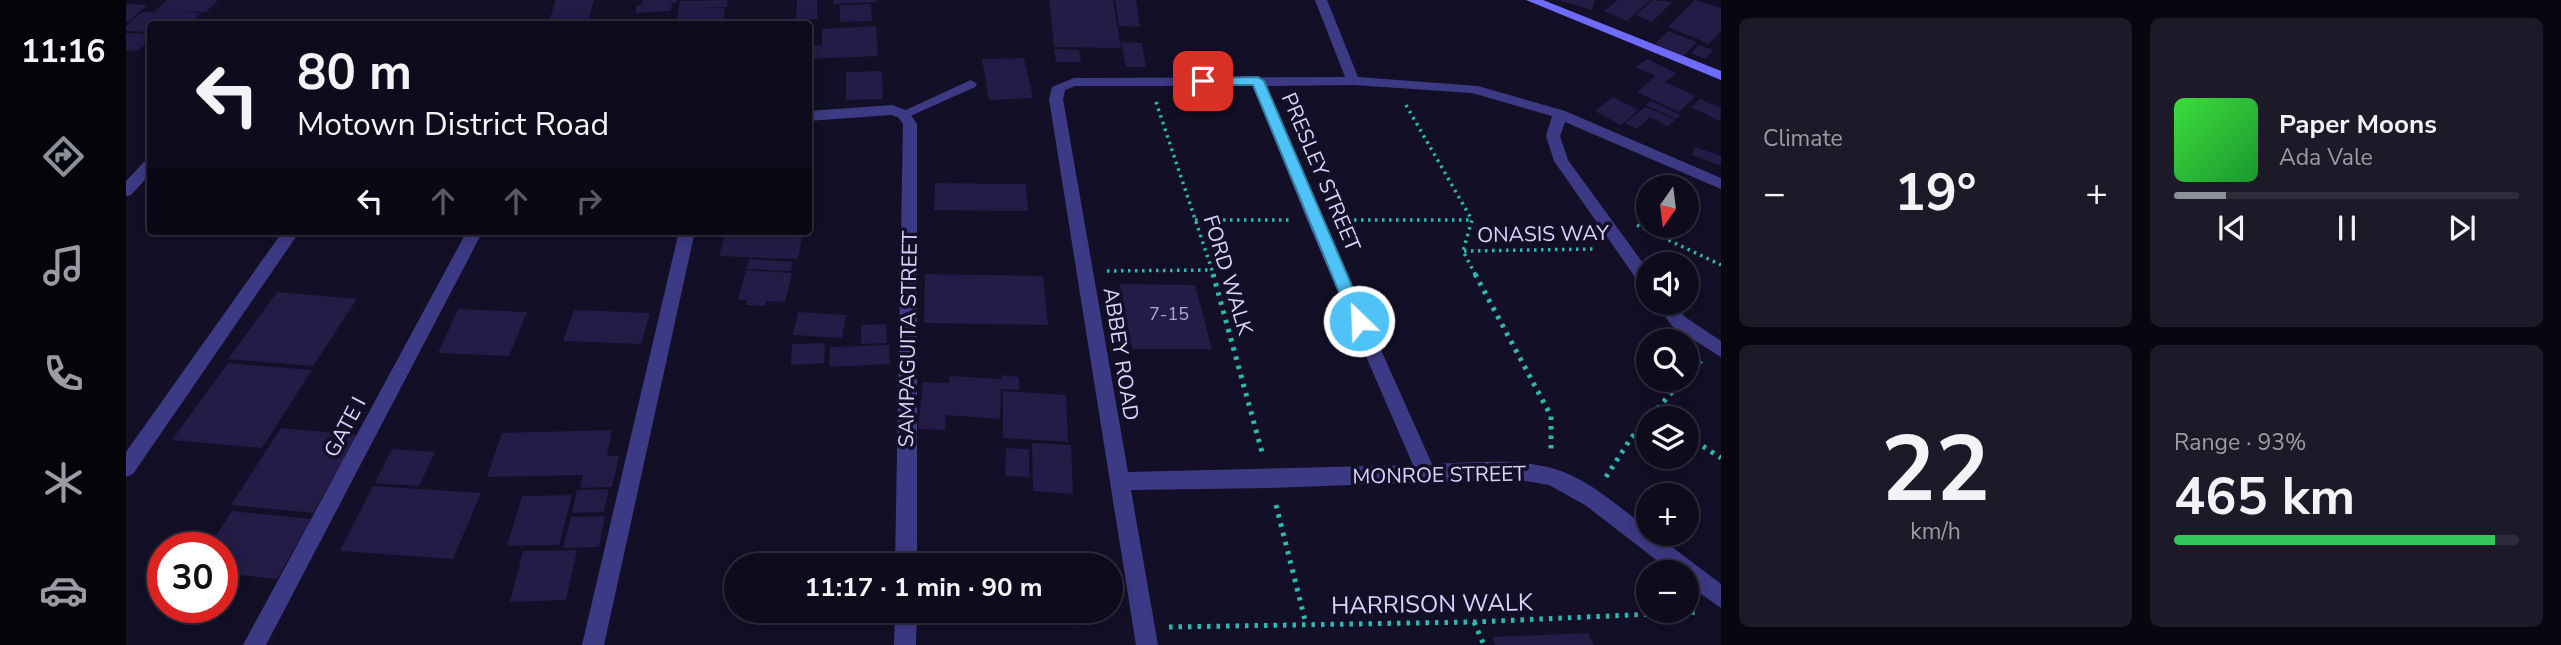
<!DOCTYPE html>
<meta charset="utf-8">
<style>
:root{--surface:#0e0b1c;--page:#1c1929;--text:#f1f3f6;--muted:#9b9ba3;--line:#2e2b3b;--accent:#8c9099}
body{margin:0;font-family:"Nunito Sans",sans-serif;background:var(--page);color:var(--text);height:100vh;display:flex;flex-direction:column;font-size:26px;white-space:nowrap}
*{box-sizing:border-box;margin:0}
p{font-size:23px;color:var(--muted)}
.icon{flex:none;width:38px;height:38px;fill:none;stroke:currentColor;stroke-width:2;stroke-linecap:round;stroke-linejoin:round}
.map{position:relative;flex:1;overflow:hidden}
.drawer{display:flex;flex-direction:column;gap:18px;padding:18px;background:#08060f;width:840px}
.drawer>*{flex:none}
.guide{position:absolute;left:21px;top:21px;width:665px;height:214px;border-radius:7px;box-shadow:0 4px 18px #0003,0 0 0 2px var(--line);background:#0e0b1c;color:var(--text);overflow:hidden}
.needle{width:46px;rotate:194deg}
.buttons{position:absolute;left:1510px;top:175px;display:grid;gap:14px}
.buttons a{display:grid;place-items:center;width:63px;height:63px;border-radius:50%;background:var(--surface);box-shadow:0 4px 18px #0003,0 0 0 2px var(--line);font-size:35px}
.speed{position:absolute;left:21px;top:532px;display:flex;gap:14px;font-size:35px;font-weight:700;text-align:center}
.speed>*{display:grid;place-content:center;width:91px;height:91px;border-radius:50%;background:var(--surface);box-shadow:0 4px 18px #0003,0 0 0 2px var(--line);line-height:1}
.speed .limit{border:10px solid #d22;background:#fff;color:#111}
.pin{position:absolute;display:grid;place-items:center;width:60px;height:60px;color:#fff;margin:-30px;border-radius:14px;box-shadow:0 4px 10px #0006}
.me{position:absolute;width:77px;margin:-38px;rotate:336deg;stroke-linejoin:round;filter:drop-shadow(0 0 5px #0008)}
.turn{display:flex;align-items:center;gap:24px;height:147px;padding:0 35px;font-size:32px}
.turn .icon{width:91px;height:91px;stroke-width:2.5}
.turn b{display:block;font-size:49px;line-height:60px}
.lanes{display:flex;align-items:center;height:66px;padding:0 35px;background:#0003;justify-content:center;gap:35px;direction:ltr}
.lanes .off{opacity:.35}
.big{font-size:52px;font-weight:700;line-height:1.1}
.drawer .card{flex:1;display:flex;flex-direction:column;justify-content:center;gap:10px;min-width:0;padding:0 24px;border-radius:10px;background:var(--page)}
.drawer .dial{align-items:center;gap:0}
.dial b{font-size:91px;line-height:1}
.song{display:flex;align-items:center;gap:21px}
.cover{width:84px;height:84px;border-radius:10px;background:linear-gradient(135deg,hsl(120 70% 55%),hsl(130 70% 35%))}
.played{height:7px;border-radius:4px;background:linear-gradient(90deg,var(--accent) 15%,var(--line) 15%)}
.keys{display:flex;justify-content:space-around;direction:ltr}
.heat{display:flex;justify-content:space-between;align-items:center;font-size:38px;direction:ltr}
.charge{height:10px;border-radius:5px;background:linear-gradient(90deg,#34c759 93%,var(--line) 0)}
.drawer .tiles{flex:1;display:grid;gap:18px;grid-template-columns:repeat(2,1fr)}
.trip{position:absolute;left:598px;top:553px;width:399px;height:70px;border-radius:35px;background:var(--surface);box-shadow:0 4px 18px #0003,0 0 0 2px var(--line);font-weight:700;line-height:70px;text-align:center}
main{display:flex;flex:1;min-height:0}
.menu{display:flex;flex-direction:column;width:126px;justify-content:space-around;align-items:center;background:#06040b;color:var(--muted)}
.menu .icon{width:49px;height:49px}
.menu .on{color:var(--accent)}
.menu b{font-size:32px;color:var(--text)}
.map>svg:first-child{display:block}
.building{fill:#241b47}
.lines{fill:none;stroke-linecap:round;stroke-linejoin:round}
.path-far1{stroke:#2fb8b0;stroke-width:3.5;stroke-dasharray:2.5 4.5;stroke-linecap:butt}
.path{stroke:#2fb8b0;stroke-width:5;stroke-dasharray:3.5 6;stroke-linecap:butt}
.lane{fill:#3d3a85;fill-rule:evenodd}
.street{fill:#3d3a85;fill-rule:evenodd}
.secondary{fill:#6f6bff;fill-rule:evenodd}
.route{fill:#4fc3f7;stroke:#337fa1;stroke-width:2}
.labels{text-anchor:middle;stroke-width:7;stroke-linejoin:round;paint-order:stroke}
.number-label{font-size:18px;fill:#aca6d1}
.street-label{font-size:21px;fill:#d9d4ff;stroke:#130f26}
.near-street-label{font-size:24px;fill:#d9d4ff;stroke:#130f26}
</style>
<main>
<nav class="menu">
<b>11:16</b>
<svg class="icon on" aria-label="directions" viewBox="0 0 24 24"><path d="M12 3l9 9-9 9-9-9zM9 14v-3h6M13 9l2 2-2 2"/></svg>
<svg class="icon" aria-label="music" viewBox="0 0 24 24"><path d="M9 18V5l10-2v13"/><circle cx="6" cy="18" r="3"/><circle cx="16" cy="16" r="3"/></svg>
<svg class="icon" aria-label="phone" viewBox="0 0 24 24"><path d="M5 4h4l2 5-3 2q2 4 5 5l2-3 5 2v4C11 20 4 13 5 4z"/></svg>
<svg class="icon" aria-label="climate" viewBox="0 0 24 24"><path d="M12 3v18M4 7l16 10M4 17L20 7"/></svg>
<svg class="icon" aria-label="car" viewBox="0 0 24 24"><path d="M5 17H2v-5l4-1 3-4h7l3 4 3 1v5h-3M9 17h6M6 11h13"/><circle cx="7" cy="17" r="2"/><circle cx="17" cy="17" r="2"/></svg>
</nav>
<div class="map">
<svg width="1595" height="645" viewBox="0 0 1595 645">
<rect width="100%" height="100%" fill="#130f26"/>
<g class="building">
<path d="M41 0H92L80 12 29 11Z"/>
<path d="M430 0H468L462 22 406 24 407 22 423 21Z"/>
<path d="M517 0H551L550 3H546L545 11 509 13 511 5H516Z"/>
<path d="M602 0 601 7 573 8H599L597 24H550L554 1Z"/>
<path d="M671 0H691V19L670 20Z"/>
<path d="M707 0H751V2L707 4Z"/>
<path d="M923 0H987L995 48 928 47Z"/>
<path d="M989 0H1010L1014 27 993 26Z"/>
<path d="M1432 0H1469L1466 10Z"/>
<path d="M1492 0H1524L1501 21 1478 11Z"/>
<path d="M1527 0 1546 2 1526 22 1510 15Z"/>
<path d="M1569 0 1595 8V31L1583 44 1542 27Z"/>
<path d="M0 4 21 5 2 22H0Z"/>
<path d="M745 4 746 21 714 22V5Z"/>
<path d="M50 11 75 13 63 24H24V32L0 31V26L16 12Z"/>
<path d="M750 26 752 56 682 59V46L696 45V29Z"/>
<path d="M1542 31 1571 42 1557 56 1529 44Z"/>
<path d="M0 33 24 34V39L12 51 0 50Z"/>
<path d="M995 42 1016 43 1020 67H1000Z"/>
<path d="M1573 45 1587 50 1579 59 1565 53Z"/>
<path d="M928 49 953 50 955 62H930Z"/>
<path d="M898 58 907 98 863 100 856 59Z"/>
<path d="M1521 59 1550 73 1539 82 1570 96 1553 112 1511 92 1530 76 1510 67Z"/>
<path d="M756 71 757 99 720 100V72Z"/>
<path d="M1487 97 1512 110 1495 125 1469 111Z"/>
<path d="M1574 99 1595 108 1594 121 1565 107Z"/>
<path d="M1525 101 1555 115 1550 119 1520 105Z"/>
<path d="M1519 107 1532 112 1549 120 1542 126 1524 117 1511 129 1499 123Z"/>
<path d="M1569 147 1595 156V166L1566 155Z"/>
<path d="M809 183 900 184 902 211 808 210Z"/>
<path d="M600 231H677L672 259 593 256Z"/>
<path d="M623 259 667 262 665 271 621 269Z"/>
<path d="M620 270 666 273 659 302 640 301 639 306 620 305 621 300H612Z"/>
<path d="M799 274 917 276 922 325 798 323Z"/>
<path d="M994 284 1069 285 1086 349H1006Z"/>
<path d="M151 292 231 299 187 366 102 359Z"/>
<path d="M332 309 401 312 383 356 312 353Z"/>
<path d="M448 310 524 313 515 344 437 341Z"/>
<path d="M672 312 720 315 716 338 667 335Z"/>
<path d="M760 324 761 343 735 344V325Z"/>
<path d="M699 343 698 363 665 365 666 344Z"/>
<path d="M763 345 764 364 703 367 704 347Z"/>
<path d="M102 363 186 370 136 448 46 440Z"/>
<path d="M876 375 893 377V390L875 389 874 419 820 415 819 430 792 429 797 382 823 383 824 376 876 379Z"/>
<path d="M877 391 940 395 942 442 877 438Z"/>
<path d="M155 428 232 435 187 513 105 505Z"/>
<path d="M486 430 481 456H493L486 487 454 488 457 475 361 477 376 433Z"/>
<path d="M906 443 945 445 947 494 907 491Z"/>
<path d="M880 448 903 449V477L879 476Z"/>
<path d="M266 449 309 452 293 486 249 483Z"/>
<path d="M247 486 355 493 327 559 214 551Z"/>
<path d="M483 489 478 512 446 513 451 490Z"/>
<path d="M446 495 433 545 381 546 396 496Z"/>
<path d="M106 511 185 519 151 579 96 573V548H82Z"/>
<path d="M479 516 473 547 437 548 445 517Z"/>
<path d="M451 550 440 600 384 602 397 551Z"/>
<path d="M1462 633 1468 645H1369L1366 637Z"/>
</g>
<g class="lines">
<g class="path-far1">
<path d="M1030 102 1088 276"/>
<path d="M1280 105 1346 220 1337 251 1350 276"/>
<path d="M1069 220H1163"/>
<path d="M1214 220H1346"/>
<path d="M1511 225 1595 265"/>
<path d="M1338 251 1469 249"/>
<path d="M981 271 1086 270"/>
</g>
<g class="path">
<path d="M1087 274 1136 452"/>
<path d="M1349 274 1425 416V451"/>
<path d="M1561 376 1575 361"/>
<path d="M1525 414 1532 418"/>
<path d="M1561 436 1595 458"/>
<path d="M1480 477 1505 438 1557 380"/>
<path d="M1150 505 1180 624"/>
<path d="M1348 622 1358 645"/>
<path d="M1043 627 1348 622 1573 612"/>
</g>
<path class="lane" d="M845 80 851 84 849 87 782 117H772L771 114Z"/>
<g class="street">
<path d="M1189 0H1201L1232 77 1352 86 1439 111 1595 178V189L1439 122 1434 136 1442 160 1522 270V288L1516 287 1428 161 1420 136 1426 116 1346 93 1227 85 1141 86 1197 220 1306 464C1346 463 1387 458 1426 468 1462 478 1493 507 1522 529V534H1529L1595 584V608L1561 584V572H1546L1459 505 1423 485 1387 479 1143 488 1005 490 1032 645H1010L923 99 926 87 948 78 1219 77ZM949 86H1127L1181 220 1287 465 1002 472 937 99 939 90Z"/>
<path d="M766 105 782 111 791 124V565H769L777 124 772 117 765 115 682 121V111Z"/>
<path d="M24 160V174L5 195 0 196V181L19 161Z"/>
<path d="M157 231H174L7 474 0 477V452Z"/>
<path d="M341 231H357L140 645H117Z"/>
<path d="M553 231H569L478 645H456Z"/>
<path d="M1529 303H1547L1559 317 1595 341V357L1547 327Z"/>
<path d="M769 611H791L790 645H768Z"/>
</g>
<path class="secondary" d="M1400 0H1417L1595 71V80Z"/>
</g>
<path class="route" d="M1132 77 1138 81 1241 321 1239 325H1228L1225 321 1127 85H1077L1071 81 1077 78Z"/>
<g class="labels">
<g class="number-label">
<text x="1043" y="320">7-15</text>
</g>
<g class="street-label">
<text transform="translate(1195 172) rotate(67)" y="7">PRESLEY STREET</text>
<text transform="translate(1417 234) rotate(-1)" y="7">ONASIS WAY</text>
<text transform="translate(1102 275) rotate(73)" y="7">FORD WALK</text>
<text transform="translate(782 339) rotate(-89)" y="7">SAMPAGUITA STREET</text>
<text transform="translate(995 354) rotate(81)" y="7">ABBEY ROAD</text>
<text transform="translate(219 427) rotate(-62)" y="7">GATE I</text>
<text transform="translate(1313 475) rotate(-1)" y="7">MONROE STREET</text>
</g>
<g class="near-street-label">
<text transform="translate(1306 604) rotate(-1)" y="8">HARRISON WALK</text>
</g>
</g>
</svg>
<div class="buttons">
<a><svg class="needle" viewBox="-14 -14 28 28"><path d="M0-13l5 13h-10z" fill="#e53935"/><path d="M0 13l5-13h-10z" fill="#9b9ba3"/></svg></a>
<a><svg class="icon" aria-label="sound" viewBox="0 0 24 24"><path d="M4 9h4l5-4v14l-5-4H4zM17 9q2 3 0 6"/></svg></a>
<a><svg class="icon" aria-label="search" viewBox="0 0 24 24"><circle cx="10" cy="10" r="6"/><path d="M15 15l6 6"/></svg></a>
<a><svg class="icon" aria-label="layers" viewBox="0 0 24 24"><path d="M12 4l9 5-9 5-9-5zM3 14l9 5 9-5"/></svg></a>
<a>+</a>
<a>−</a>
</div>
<div class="speed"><div class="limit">30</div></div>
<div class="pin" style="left:1077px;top:81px;background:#d93025"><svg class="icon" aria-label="arrive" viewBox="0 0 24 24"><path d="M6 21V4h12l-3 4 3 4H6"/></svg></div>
<svg class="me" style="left:1233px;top:321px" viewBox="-20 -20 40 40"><circle r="17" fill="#4fc3f7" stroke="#fff" stroke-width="3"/><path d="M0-11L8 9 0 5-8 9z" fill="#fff"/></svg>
<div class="trip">11:17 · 1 min · 90 m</div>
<div class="guide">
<div class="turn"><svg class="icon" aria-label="left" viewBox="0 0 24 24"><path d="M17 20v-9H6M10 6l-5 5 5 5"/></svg><div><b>80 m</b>Motown District Road</div></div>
<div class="lanes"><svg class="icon" aria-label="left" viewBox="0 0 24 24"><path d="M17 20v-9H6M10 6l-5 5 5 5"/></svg><svg class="icon off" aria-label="ahead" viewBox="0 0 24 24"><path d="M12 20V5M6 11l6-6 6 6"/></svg><svg class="icon off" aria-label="ahead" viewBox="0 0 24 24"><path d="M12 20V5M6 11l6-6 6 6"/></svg><svg class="icon off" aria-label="right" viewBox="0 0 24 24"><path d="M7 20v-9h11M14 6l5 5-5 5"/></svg></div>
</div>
</div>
<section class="drawer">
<div class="tiles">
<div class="card"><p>Climate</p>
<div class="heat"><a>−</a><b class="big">19°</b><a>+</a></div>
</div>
<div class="card">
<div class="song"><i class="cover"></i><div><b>Paper Moons</b><p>Ada Vale</p></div></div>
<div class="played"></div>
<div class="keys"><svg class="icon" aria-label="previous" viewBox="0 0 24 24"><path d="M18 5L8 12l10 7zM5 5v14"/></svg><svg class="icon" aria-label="pause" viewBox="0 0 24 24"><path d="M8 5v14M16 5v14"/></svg><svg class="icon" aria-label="next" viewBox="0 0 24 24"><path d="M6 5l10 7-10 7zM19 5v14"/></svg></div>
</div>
<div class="card dial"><b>22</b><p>km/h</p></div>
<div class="card"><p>Range · 93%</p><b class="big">465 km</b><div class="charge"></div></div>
</div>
</section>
</main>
